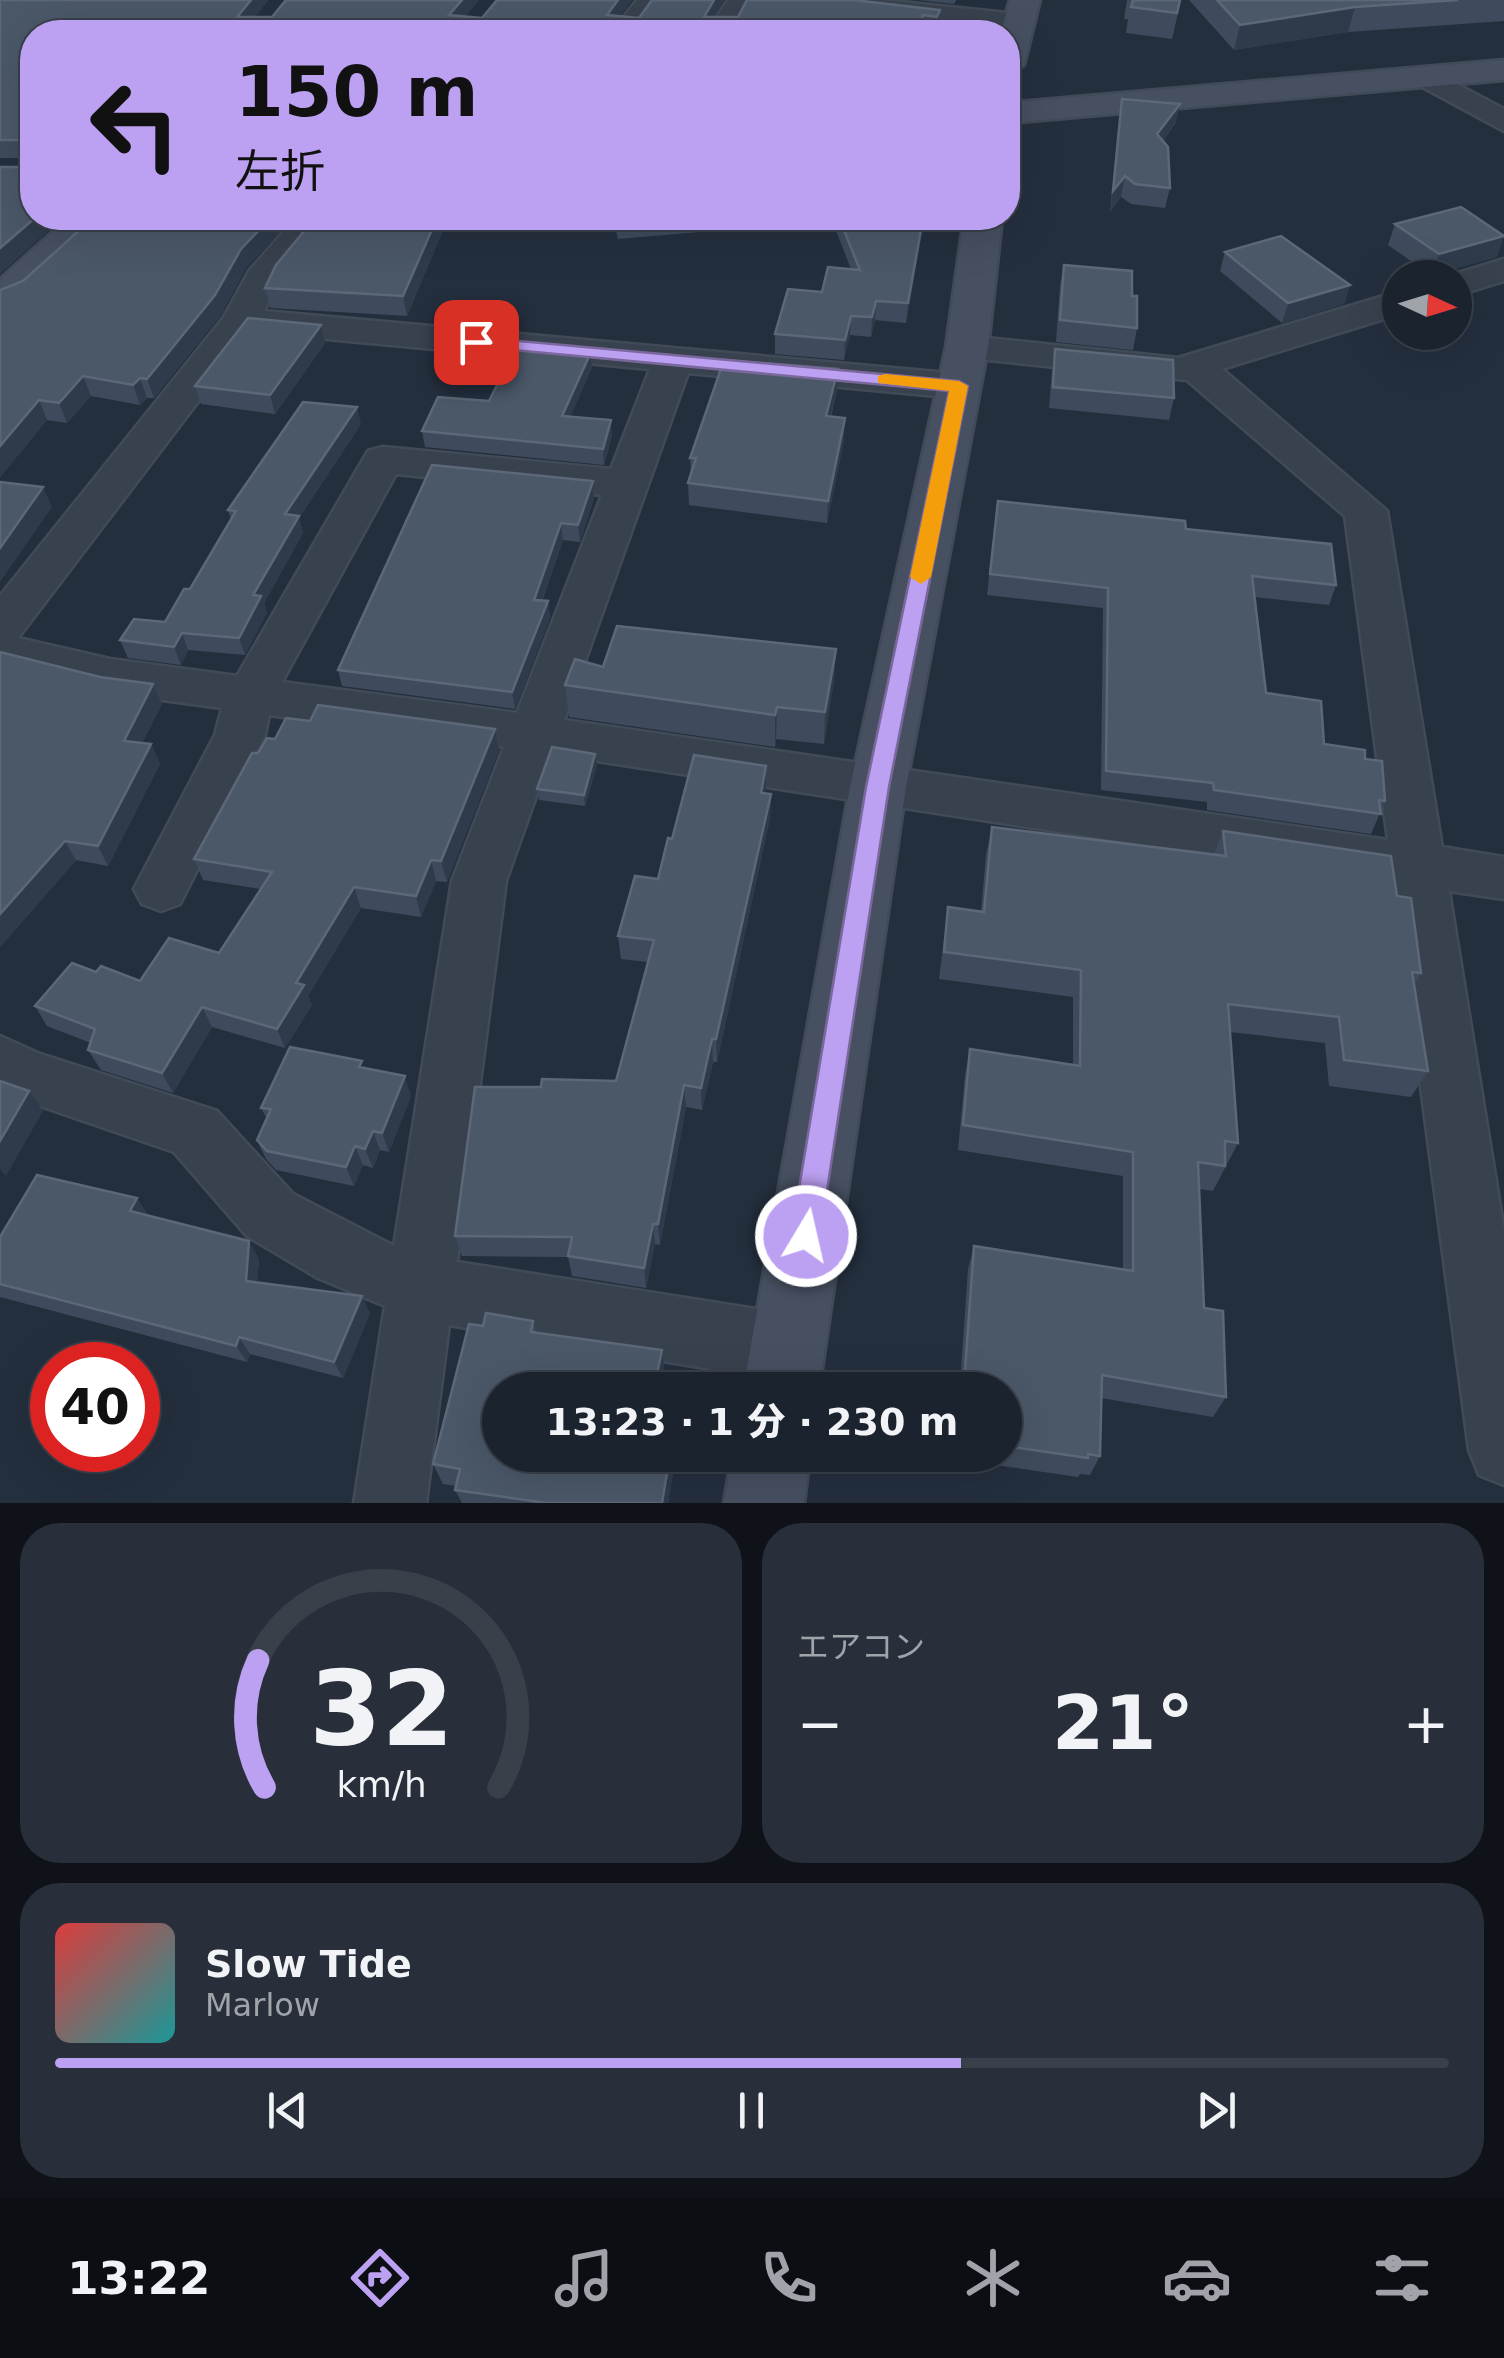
<!DOCTYPE html>
<html lang="ja">
<meta charset="utf-8">
<style>
:root{--surface:#1b232e;--page:#282f3a;--text:#f1f3f6;--muted:#a0a4aa;--line:#39404a;--accent:#bca0f2}
body{margin:0;font-family:"DejaVu Sans","Noto Sans JP",sans-serif;background:var(--page);color:var(--text);height:100vh;display:flex;flex-direction:column;font-size:38px;white-space:nowrap}
*{box-sizing:border-box;margin:0}
p{font-size:32px;color:var(--muted)}
.icon{flex:none;width:55px;height:55px;fill:none;stroke:currentColor;stroke-width:2;stroke-linecap:round;stroke-linejoin:round}
.map{position:relative;height:1503px;overflow:hidden}
.details{display:flex;flex-direction:column;gap:20px;padding:20px;background:#0f1319;flex:1}
.details>*{flex:none}
.hud{position:absolute;left:20px;top:20px;width:1000px;height:210px;border-radius:40px;box-shadow:0 10px 40px #0002,0 0 0 2px var(--line);background:#bca0f2;color:#111;overflow:hidden}
.needle{width:65px;rotate:94deg}
.controls{position:absolute;left:1382px;top:260px;display:grid;gap:20px}
.controls a{display:grid;place-items:center;width:90px;height:90px;border-radius:50%;background:var(--surface);box-shadow:0 10px 40px #0002,0 0 0 2px var(--line);font-size:50px}
.speed{position:absolute;left:30px;top:1342px;display:flex;gap:20px;font-size:50px;font-weight:700;text-align:center}
.speed>*{display:grid;place-content:center;width:130px;height:130px;border-radius:50%;background:var(--surface);box-shadow:0 10px 40px #0002,0 0 0 2px var(--line);line-height:1}
.speed .limit{border:15px solid #d22;background:#fff;color:#111}
.pin{position:absolute;display:grid;place-items:center;width:85px;height:85px;color:#fff;margin:-42px;border-radius:20px;box-shadow:0 5px 15px #0006}
.me{position:absolute;width:110px;margin:-55px;rotate:9deg;stroke-linejoin:round;filter:drop-shadow(0 0 8px #0008)}
.turn{display:flex;align-items:center;gap:35px;height:210px;padding:0 50px;font-size:45px}
.turn .icon{width:130px;height:130px;stroke-width:2.5}
.turn b{display:block;font-size:70px;line-height:85px}
.big{font-size:75px;font-weight:800;line-height:1.1}
.details .tile{flex:1;display:flex;flex-direction:column;justify-content:center;gap:15px;min-width:0;padding:0 35px;border-radius:40px;background:var(--page)}
.details .dial{align-items:center;gap:0}
.dial svg{height:260px;overflow:visible;fill:none;stroke:var(--line);stroke-width:7;stroke-linecap:round;text-anchor:middle}
.dial text{fill:var(--text);stroke:none}
.song{display:flex;align-items:center;gap:30px}
.cover{width:120px;height:120px;border-radius:15px;background:linear-gradient(135deg,hsl(0 70% 55%),hsl(180 70% 35%))}
.played{height:10px;border-radius:5px;background:linear-gradient(90deg,var(--accent) 65%,var(--line) 65%)}
.keys{display:flex;justify-content:space-around;direction:ltr}
.heat{display:flex;justify-content:space-between;align-items:center;font-size:55px;direction:ltr}
.details .tiles{flex:1;display:grid;gap:20px;grid-template-columns:1fr 1fr}
.tile:last-child{grid-column:span 2}
.trip{position:absolute;left:482px;top:1372px;width:540px;height:100px;border-radius:50px;background:var(--surface);box-shadow:0 10px 40px #0002,0 0 0 2px var(--line);font-weight:800;line-height:100px;text-align:center}
.tab-bar{display:flex;height:160px;justify-content:space-around;align-items:center;background:#0b0e12;color:var(--muted)}
.tab-bar .icon{width:70px;height:70px}
.tab-bar .selected{color:var(--accent)}
.tab-bar b{font-size:45px;color:var(--text)}
.map>svg:first-child{display:block}
.lines{fill:none;stroke-linecap:round;stroke-linejoin:round}
.street-casing{stroke:#414a57;stroke-width:5}
.secondary-casing{stroke:#414a57;stroke-width:5}
.street{fill:#38414e;fill-rule:evenodd}
.secondary{fill:#465061;fill-rule:evenodd}
.wall{fill:#3f4b5c}
.shaded-wall{fill:#2f3b4b}
.building{fill:#4b5868;stroke:#5c6777;stroke-width:2.5}
.route{fill:#bca0f2;stroke:#7a689d;stroke-width:2.5}
.slow{fill:#f59e0b}
</style>
<div class="map">
<svg width="1504" height="1503" viewBox="0 0 1504 1503">
<rect width="100%" height="100%" fill="#242f3e"/>
<g class="lines">
<defs>
<g id="street">
<path d="M637 0H665L640 32H612Z"/>
<path d="M728 0H756L735 32H707Z"/>
<path d="M791 0H882L1017 14 1031 23 1017 32 805 8Z"/>
<path d="M1426 68 1504 109V131L1415 83 1411 77 1415 71Z"/>
<path d="M296 218H331L278 282 264 311 959 374 973 378 979 386 973 394 959 398 688 373 564 720 1388 840 1345 516 1187 380 967 358 954 355 948 347 954 339 967 336 1178 358 1400 291V314L1222 369 1387 511 1442 847 1504 857V899L1449 891 1504 1231V1485L1479 1475 1469 1450 1394 883 551 754 506 881 457 1262 788 1314 812 1324 822 1348 812 1372 788 1382 449 1325 426 1503H354L385 1306 318 1278 247 1236 174 1152 0 1092V1036L40 1054 217 1111 293 1194 394 1246 452 881 504 747 269 715 265 735 180 904 161 911 142 904 134 889 215 735 222 708 110 693 0 666V596L224 317 249 271ZM251 332 650 369 611 469 383 447 368 451 237 676 110 659 18 638ZM396 474 602 495 517 713 282 682Z"/>
<path d="M1504 259V281L1455 296V278H1442Z"/>
</g>
<g id="secondary">
<path d="M1010 0H1040L1024 65 1008 75V32H1001Z"/>
<path d="M1504 60V80L1008 123V103Z"/>
<path d="M68 218H107C87 247 34 303 0 311V279Z"/>
<path d="M964 218H1002L988 347 906 787 819 1390H743L850 787 946 347Z"/>
<path d="M732 1455H810L804 1503H724Z"/>
</g>
</defs>
<use href="#street" class="street-casing"/>
<use href="#secondary" class="secondary-casing"/>
<use href="#street" class="street"/>
<use href="#secondary" class="secondary"/>
</g>
<g class="wall">
<path d="M0 0H268L255 17H272L286 0H479L465 16 482 18 632 0 620 16 639 18 652 0H724L714 17 940 10 939 27 936 32H32L28 167V158H0Z"/>
<path d="M918 0H956L954 4Z"/>
<path d="M1127 0H1181L1172 39 1126 33 1128 19H1124Z"/>
<path d="M1189 0H1504V21L1348 32 1234 50Z"/>
<path d="M1122 99 1180 104 1175 124 1163 141 1170 188 1165 208 1131 204 1121 197 1110 212 1119 118Z"/>
<path d="M89 218H293L246 268 221 315 154 398H147L140 405 91 396 67 423 47 420 0 477 23 281 83 227Z"/>
<path d="M315 218H448L407 316 270 308 265 288Z"/>
<path d="M613 218H712V231L618 239Z"/>
<path d="M831 218H938L934 231 922 232 906 323 875 320 871 337 850 335 844 360 775 354V334L822 292 851 269Z"/>
<path d="M1395 224 1497 257 1431 275 1388 245Z"/>
<path d="M1225 252 1350 285 1344 304 1282 323 1220 271Z"/>
<path d="M1064 265 1132 296 1137 328 1133 350 1056 342 1060 286Z"/>
<path d="M325 343 275 414 201 404 195 386Z"/>
<path d="M1055 349 1174 398 1169 420 1049 408 1052 370Z"/>
<path d="M591 352 592 367 570 417 612 436 604 465 425 447 422 431 489 401Z"/>
<path d="M837 390 831 417 844 440 827 523 689 505 688 483 691 473 690 458Z"/>
<path d="M361 424 299 518 303 533 264 603 267 613 245 655 188 650 181 665 128 658 120 640 165 622 190 589 231 519 228 510Z"/>
<path d="M593 481 594 498 580 542 563 540 542 601H548L550 618 515 709 342 686 338 670Z"/>
<path d="M995 521 1186 529 1336 585 1329 605 1254 597 1266 693 1324 744 1365 759 1385 801 1371 834 1207 810V802L1101 790 1103 608 987 595Z"/>
<path d="M836 649 834 680 824 744 776 739 775 747 569 717 565 685 603 667Z"/>
<path d="M0 652 100 677 153 684 162 704 142 743 151 744 160 764 108 866 76 860 0 947Z"/>
<path d="M310 721 495 729 499 750 447 882 436 881 421 917 361 908 308 996 312 1005 285 1048 212 1027 173 1093 101 1070 88 1050 91 1043 47 1026 35 1006 96 972 140 981 219 953 260 889 203 880 194 859 258 753 275 739Z"/>
<path d="M597 765 585 806 539 800 537 789Z"/>
<path d="M766 793 771 794 770 818 717 1062H713L702 1110 686 1107 660 1245 655 1244 646 1288 572 1276 568 1257 462 1256 455 1236 541 1087 616 1081 648 962 621 959 618 936 658 879 672 839Z"/>
<path d="M992 827 1214 855 1223 831 1397 896 1421 973 1414 985 1428 1071 1411 1097 1329 1086 1325 1043 1230 1032 1238 1143 1213 1191 1199 1189 1204 1308 1226 1397 1213 1417 1101 1398 1100 1456 1090 1475 1080 1474 1078 1477 934 1456 1005 1455V1390H940L942 1381 960 1384 968 1269 974 1246 1123 1269V1176L958 1150 965 1075 970 1049 1073 1065V997L939 979 948 907 981 912 986 855Z"/>
<path d="M364 1068 411 1096 389 1152 380 1150 373 1168 363 1165 354 1186 276 1170 266 1159 257 1140 267 1119 261 1108Z"/>
<path d="M148 1215 259 1259 257 1282 370 1313 343 1378 250 1354 247 1362 0 1297V1237Z"/>
<path d="M533 1321 536 1332 662 1350 664 1372 500 1455H676L668 1503H462L455 1490 456 1486 443 1484 433 1464 483 1326Z"/>
</g>
<g class="shaded-wall">
<path d="M251 0H268L243 32 237 17Z"/>
<path d="M462 0H479L451 32 449 15Z"/>
<path d="M618 0H632L608 32 607 15Z"/>
<path d="M714 0H724L706 32 704 17Z"/>
<path d="M1355 7 1348 32 1234 50 1240 25Z"/>
<path d="M940 10 939 27 935 32 937 17Z"/>
<path d="M923 15 922 32H917Z"/>
<path d="M1180 104 1175 124 1153 154 1157 134Z"/>
<path d="M1125 176 1121 197 1110 212 1113 191Z"/>
<path d="M35 218H63L0 274V248Z"/>
<path d="M271 218H293L246 268 221 315 154 398 147 379 241 249Z"/>
<path d="M437 218H448L407 316 403 296Z"/>
<path d="M923 218 922 232 906 323 908 303Z"/>
<path d="M1504 236 1497 257 1431 275 1439 254Z"/>
<path d="M1350 285 1344 304 1282 323 1288 303Z"/>
<path d="M876 301 875 320 871 337 872 317Z"/>
<path d="M851 316 850 335 844 360 845 340Z"/>
<path d="M321 325 325 343 275 414 270 395Z"/>
<path d="M591 352 592 367 564 432 562 416Z"/>
<path d="M838 369 837 390 825 438 826 416Z"/>
<path d="M83 376 91 396 67 423 59 403Z"/>
<path d="M140 378 147 398 140 405 133 385Z"/>
<path d="M39 400 47 420 0 477V446Z"/>
<path d="M357 407 361 424 299 518 303 533 264 603 267 613 245 655 239 638 253 595 285 514Z"/>
<path d="M845 418 844 440 827 523 828 501Z"/>
<path d="M611 420 612 436 604 465 603 449Z"/>
<path d="M593 481 594 498 580 542 578 525Z"/>
<path d="M43 487 52 507 0 582V548Z"/>
<path d="M561 523 563 540 536 616 534 600Z"/>
<path d="M548 601 550 618 515 709 512 692Z"/>
<path d="M182 633 188 650 181 665 174 647Z"/>
<path d="M836 649 834 680 824 744 825 712Z"/>
<path d="M153 684 162 704 133 761 124 741Z"/>
<path d="M777 707 776 739 775 747V715Z"/>
<path d="M495 729 499 750 447 882 441 861Z"/>
<path d="M151 744 160 764 108 866 98 846Z"/>
<path d="M595 754 597 765 585 806 584 795Z"/>
<path d="M766 766V791L761 817V793Z"/>
<path d="M771 794 770 818 717 1062 716 1039Z"/>
<path d="M65 841 76 860 0 947V914Z"/>
<path d="M431 860 436 881 421 917 416 896Z"/>
<path d="M354 887 361 908 308 996 312 1005 285 1048 277 1029 296 983Z"/>
<path d="M202 1007 212 1027 173 1093 162 1073Z"/>
<path d="M712 1039 713 1062 702 1110 701 1088Z"/>
<path d="M405 1076 411 1096 389 1152 382 1133Z"/>
<path d="M684 1085 686 1107 660 1245 658 1224Z"/>
<path d="M29 1091 43 1111 6 1176 0 1169V1141Z"/>
<path d="M373 1131 380 1150 373 1168 365 1149Z"/>
<path d="M355 1146 363 1165 354 1186 346 1167Z"/>
<path d="M137 1198 149 1216 130 1211Z"/>
<path d="M653 1224 655 1244 646 1288 644 1268Z"/>
<path d="M249 1241 259 1259 256 1298 246 1281Z"/>
<path d="M362 1296 370 1313 343 1378 334 1362Z"/>
<path d="M239 1337 250 1354 247 1362 236 1346Z"/>
<path d="M662 1350 664 1372 661 1390 655 1384Z"/>
<path d="M670 1455H676L668 1503H662Z"/>
</g>
<g class="building">
<path d="M0 0H251L237 17H272L286 0H462L449 15 482 18 497 0H618L607 15 639 18 652 0H714L704 17H738L747 0H854L940 10 937 17 923 15 917 32H32V218H35L0 248V167H28V140H0Z"/>
<path d="M1133 0H1180L1177 13 1131 7Z"/>
<path d="M1217 0H1458L1355 7 1240 25Z"/>
<path d="M1122 99 1180 104 1157 134 1168 147 1170 188 1135 184 1125 176 1113 191Z"/>
<path d="M1461 207 1504 236 1439 254 1395 224Z"/>
<path d="M89 218H271L241 249 215 295 147 379 140 378 133 385 83 376 59 403 39 400 0 446V290L23 281 83 227Z"/>
<path d="M315 218H437L403 296 265 288 276 265Z"/>
<path d="M616 218H647L617 220Z"/>
<path d="M839 218H923L908 303 876 301 872 317 851 316 845 340 775 334 788 289 822 292 828 267 860 270Z"/>
<path d="M1281 236 1350 285 1288 303 1225 252Z"/>
<path d="M1064 265 1132 271V296H1137V328L1060 320Z"/>
<path d="M248 318 321 325 270 395 195 386Z"/>
<path d="M517 345 591 352 562 416 611 420 603 449 422 431 438 397 489 401Z"/>
<path d="M1055 349 1173 360 1174 398 1053 387Z"/>
<path d="M724 360 838 369 826 416 845 418 828 501 688 483 696 458H690Z"/>
<path d="M303 402 357 407 285 514 299 516 253 595 261 596 239 638 182 633 174 647 120 640 134 619 165 622 184 589H190L236 511 228 510Z"/>
<path d="M432 465 593 481 578 525 561 523 534 600 548 601 512 692 338 670Z"/>
<path d="M0 482 43 487 0 548Z"/>
<path d="M998 501 1185 521 1186 529 1331 544 1336 585 1252 576 1266 693 1321 701 1324 744 1365 750V759L1382 761 1385 801 1379 800 1381 814 1214 790 1213 783 1106 771 1108 588 990 574Z"/>
<path d="M617 626 836 649 825 712 777 707 775 715 565 685 575 659 603 667Z"/>
<path d="M0 652 100 677 153 684 124 741 151 744 98 846 65 841 0 914Z"/>
<path d="M318 705 495 729 441 861 431 860 416 896 354 887 296 983 304 985 277 1029 202 1007 162 1073 88 1050 95 1029 35 1006 72 963 96 972 101 966 140 981 169 938 219 953 272 872 194 859 252 753H258L267 738 275 739 286 718 310 721Z"/>
<path d="M552 747 595 754 584 795 537 789Z"/>
<path d="M694 755 766 766 761 793 771 794 716 1039H712L701 1088 684 1085 658 1224H653L644 1268 568 1256 572 1237 455 1236 475 1087H541L542 1079 616 1081 654 940 618 936 635 876 658 879 668 838 672 839Z"/>
<path d="M992 827 1226 856 1223 831 1391 856 1397 896 1411 898 1421 973 1412 972 1428 1071 1344 1060 1339 1017 1228 1004 1238 1143 1225 1141V1166L1198 1162 1204 1308 1223 1311 1226 1397 1102 1375 1100 1456 1088 1454V1458L1005 1446V1390H942V1381L964 1384 974 1246 1133 1271V1152L963 1125 970 1049 1080 1066 1081 970 944 952 948 907 984 912Z"/>
<path d="M290 1047 362 1061 359 1067 405 1076 382 1133 373 1131 365 1149 355 1146 346 1167 267 1151 257 1140 271 1109 261 1108Z"/>
<path d="M0 1081 29 1091 0 1141Z"/>
<path d="M37 1175 137 1198 130 1211 249 1241 246 1281 362 1296 334 1362 239 1337 236 1346 0 1284V1237Z"/>
<path d="M486 1313 533 1321 531 1332 662 1350 655 1384 683 1388 682 1390H500V1455H670L662 1503H546L455 1490 460 1469 433 1464 469 1324 483 1326Z"/>
</g>
<path class="route" d="M476 337 959 381 968 386 889 787 820 1236 816 1245 806 1250 795 1245 791 1236 866 787 949 391 470 346V338Z"/>
<path class="slow" d="M885 374 959 381 968 386 931 577 921 584 910 577 949 391 878 383V376Z"/>
</svg>
<div class="controls">
<a><svg class="needle" viewBox="-14 -14 28 28"><path d="M0-13l5 13h-10z" fill="#e53935"/><path d="M0 13l5-13h-10z" fill="#a0a4aa"/></svg></a>
</div>
<div class="speed"><div class="limit">40</div></div>
<div class="pin" style="left:476px;top:342px;background:#d93025"><svg class="icon" aria-label="arrive" viewBox="0 0 24 24"><path d="M6 21V4h12l-3 4 3 4H6"/></svg></div>
<svg class="me" style="left:806px;top:1236px" viewBox="-20 -20 40 40"><circle r="17" fill="#bca0f2" stroke="#fff" stroke-width="3"/><path d="M0-11L8 9 0 5-8 9z" fill="#fff"/></svg>
<div class="trip">13:23 · 1 分 · 230 m</div>
<div class="hud">
<div class="turn"><svg class="icon" aria-label="left" viewBox="0 0 24 24"><path d="M17 20v-9H6M10 6l-5 5 5 5"/></svg><div><b>150 m</b>左折</div></div>
</div>
</div>
<section class="details">
<div class="tiles">
<div class="tile dial"><svg viewBox="0 0 100 80">
<path d="M14 69A42 42 0 1 1 86 69"/>
<path d="M14 69A42 42 0 0 1 12 30" stroke="#bca0f2"/>
<text x="50" y="56" font-size="32" font-weight="700">32</text>
<text x="50" y="72" font-size="11">km/h</text>
</svg></div>
<div class="tile"><p>エアコン</p>
<div class="heat"><a>−</a><b class="big">21°</b><a>+</a></div>
</div>
<div class="tile">
<div class="song"><i class="cover"></i><div><b>Slow Tide</b><p>Marlow</p></div></div>
<div class="played"></div>
<div class="keys"><svg class="icon" aria-label="previous" viewBox="0 0 24 24"><path d="M18 5L8 12l10 7zM5 5v14"/></svg><svg class="icon" aria-label="pause" viewBox="0 0 24 24"><path d="M8 5v14M16 5v14"/></svg><svg class="icon" aria-label="next" viewBox="0 0 24 24"><path d="M6 5l10 7-10 7zM19 5v14"/></svg></div>
</div>
</div>
</section>
<nav class="tab-bar">
<b>13:22</b>
<svg class="icon selected" aria-label="directions" viewBox="0 0 24 24"><path d="M12 3l9 9-9 9-9-9zM9 14v-3h6M13 9l2 2-2 2"/></svg>
<svg class="icon" aria-label="music" viewBox="0 0 24 24"><path d="M9 18V5l10-2v13"/><circle cx="6" cy="18" r="3"/><circle cx="16" cy="16" r="3"/></svg>
<svg class="icon" aria-label="phone" viewBox="0 0 24 24"><path d="M5 4h4l2 5-3 2q2 4 5 5l2-3 5 2v4C11 20 4 13 5 4z"/></svg>
<svg class="icon" aria-label="climate" viewBox="0 0 24 24"><path d="M12 3v18M4 7l16 10M4 17L20 7"/></svg>
<svg class="icon" aria-label="car" viewBox="0 0 24 24"><path d="M5 17H2v-5l4-1 3-4h7l3 4 3 1v5h-3M9 17h6M6 11h13"/><circle cx="7" cy="17" r="2"/><circle cx="17" cy="17" r="2"/></svg>
<svg class="icon" aria-label="filters" viewBox="0 0 24 24"><path d="M4 7h16M4 17h16"/><circle cx="9" cy="7" r="2"/><circle cx="15" cy="17" r="2"/></svg>
</nav>
